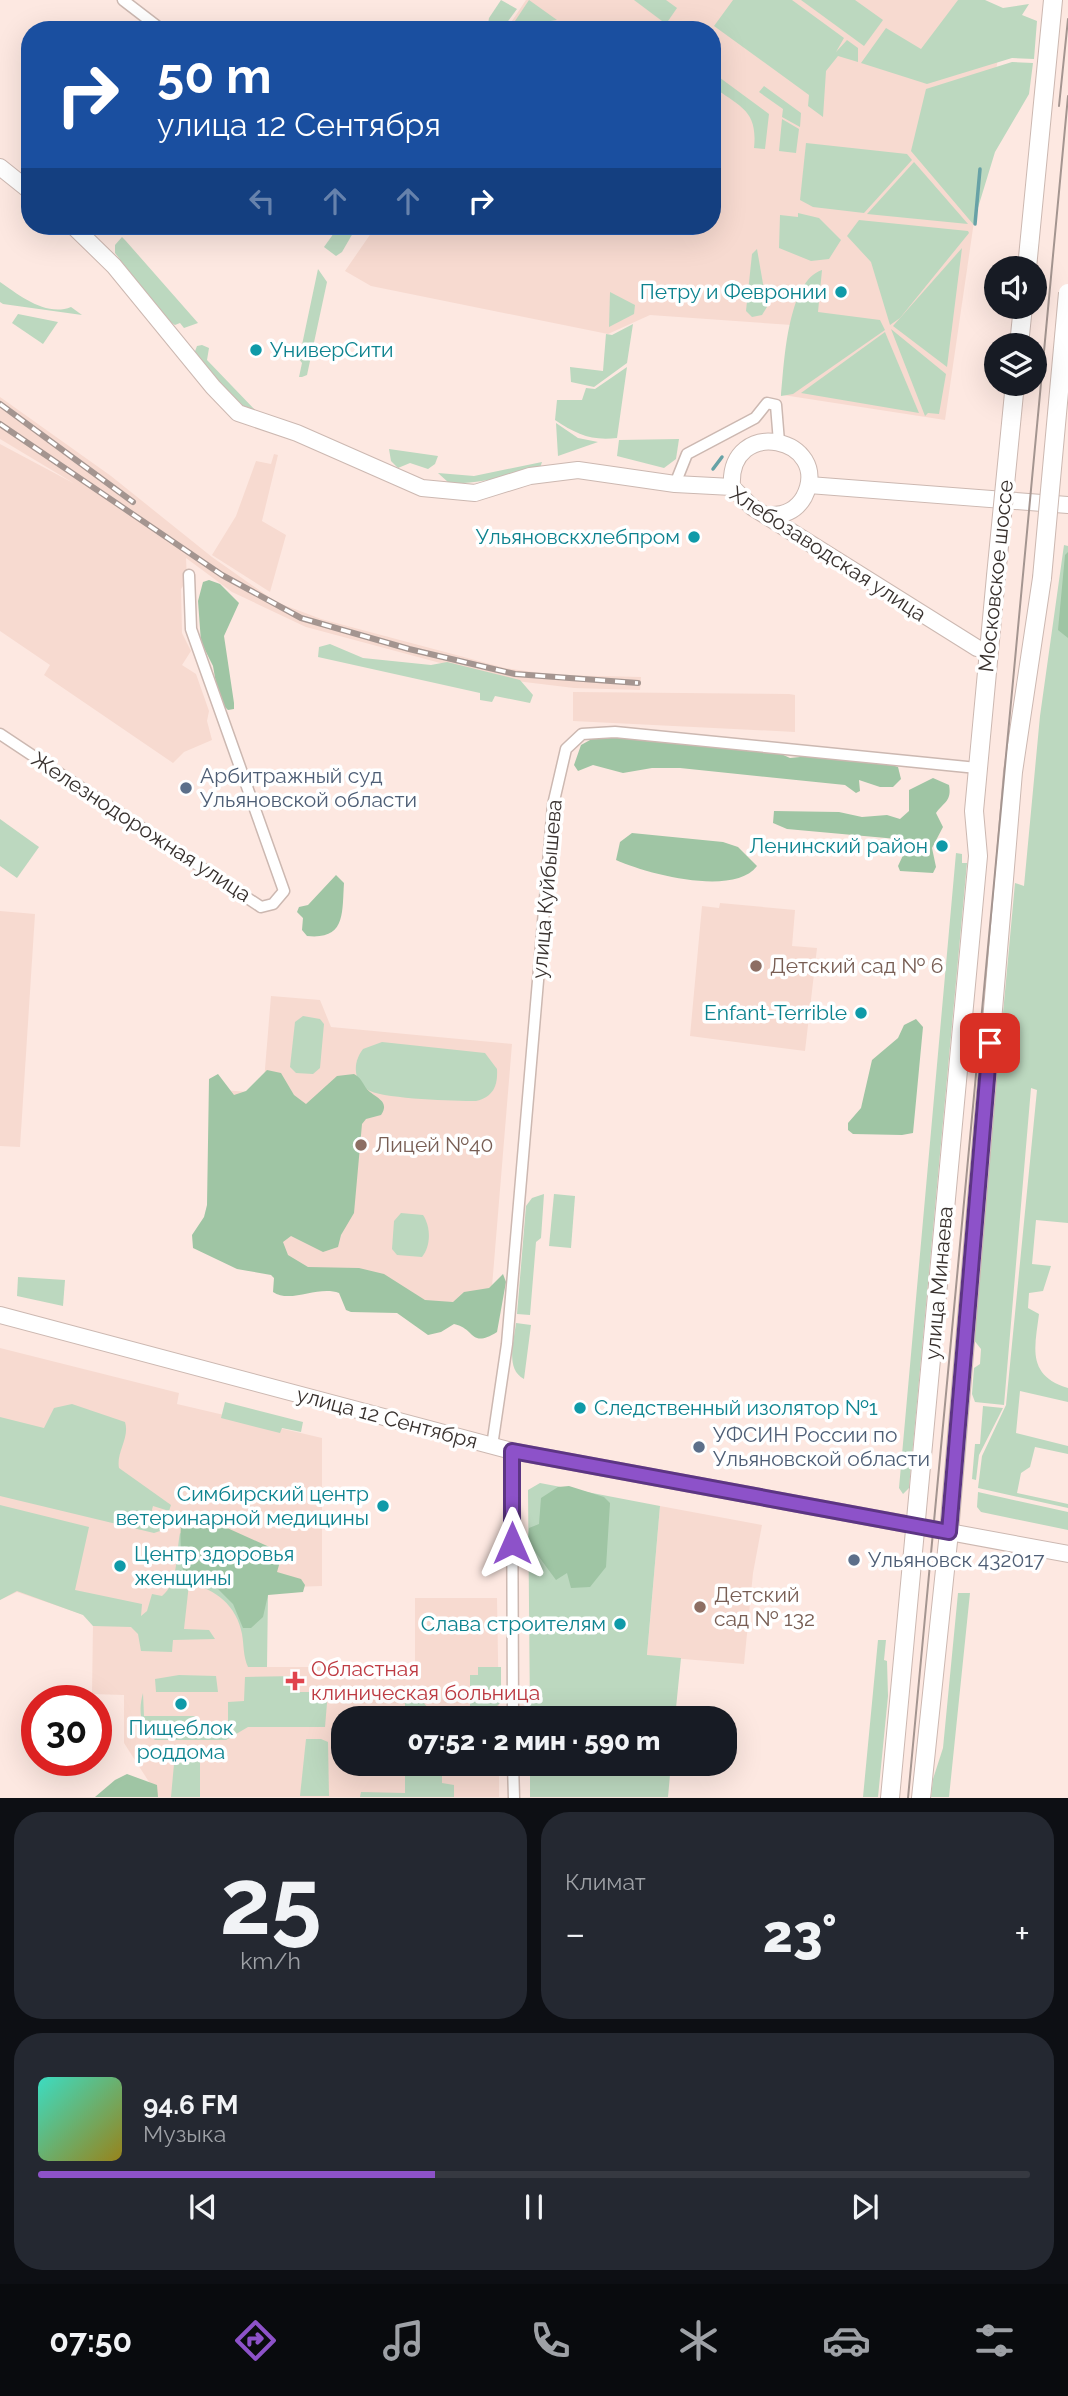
<!DOCTYPE html>
<html lang="ru">
<meta charset="utf-8">
<style>
:root{--surface:#171b24;--page:#242831;--text:#f1f3f6;--muted:#9ea1a6;--line:#363941;--accent:#8d52c9}
body{margin:0;font-family:Raleway,sans-serif;background:var(--page);color:var(--text);height:100vh;display:flex;flex-direction:column;font-size:26px;white-space:nowrap}
*{box-sizing:border-box;margin:0}
p{font-size:23px;color:var(--muted)}
.icon{flex:none;width:38px;height:38px;fill:none;stroke:currentColor;stroke-width:2;stroke-linecap:round;stroke-linejoin:round}
.map{position:relative;height:1798px;overflow:hidden}
.panel{display:flex;flex-direction:column;gap:14px;padding:14px;background:#0d0f14;flex:1}
.panel>*{flex:none}
.hud{position:absolute;left:21px;top:21px;width:700px;height:214px;border-radius:28px;box-shadow:0 7px 28px #0002;background:#1a4fa0;color:#fff;overflow:hidden}
.tools{position:absolute;left:984px;top:256px;display:grid;gap:14px}
.tools a{display:grid;place-items:center;width:63px;height:63px;border-radius:50%;background:var(--surface);box-shadow:0 7px 28px #0002;font-size:35px}
.speed{position:absolute;left:21px;top:1685px;display:flex;gap:14px;font-size:35px;font-weight:700;text-align:center}
.speed>*{display:grid;place-content:center;width:91px;height:91px;border-radius:50%;background:var(--surface);box-shadow:0 7px 28px #0002;line-height:1}
.speed .limit{border:10px solid #d22;background:#fff;color:#111}
.pin{position:absolute;display:grid;place-items:center;width:60px;height:60px;color:#fff;margin:-30px;border-radius:14px;box-shadow:0 4px 10px #0006}
.me{position:absolute;width:77px;margin:-38px;rotate:0deg;stroke-linejoin:round;filter:drop-shadow(0 0 5px #0008)}
.turn{display:flex;align-items:center;gap:24px;height:147px;padding:0 21px;font-size:32px}
.turn .icon{width:91px;height:91px;stroke-width:2.5}
.turn b{display:block;font-size:49px;line-height:60px}
.lanes{display:flex;align-items:center;height:66px;padding:0 21px;background:#0003;justify-content:center;gap:35px;direction:ltr}
.lanes .off{opacity:.35}
.big{font-size:52px;font-weight:800;line-height:1.1}
.panel .tile{flex:1;display:flex;flex-direction:column;justify-content:center;gap:10px;min-width:0;padding:0 24px;border-radius:28px;background:var(--page)}
.panel .dial{align-items:center;gap:0}
.dial b{font-size:91px;line-height:1}
.song{display:flex;align-items:center;gap:21px}
.cover{width:84px;height:84px;border-radius:10px;background:linear-gradient(135deg,hsl(170 70% 55%),hsl(50 70% 35%))}
.played{height:7px;border-radius:4px;background:linear-gradient(90deg,var(--accent) 40%,var(--line) 40%)}
.keys{display:flex;justify-content:space-around;direction:ltr}
.heat{display:flex;justify-content:space-between;align-items:center;font-size:38px;direction:ltr}
.panel .tiles{flex:1;display:grid;gap:14px;grid-template-columns:1fr 1fr}
.tile:last-child{grid-column:span 2}
.trip{position:absolute;left:331px;top:1706px;width:406px;height:70px;border-radius:28px;background:var(--surface);box-shadow:0 7px 28px #0002;font-weight:800;line-height:70px;text-align:center}
.tabs{display:flex;height:112px;justify-content:space-around;align-items:center;background:#090b0e;color:var(--muted)}
.tabs .icon{width:49px;height:49px}
.tabs .selected{color:var(--accent)}
.tabs b{font-size:32px;color:var(--text)}
.map>svg:first-child{display:block}
.built{fill:#f7dad0}
.green{fill:#bcd8bf}
.forest{fill:#9fc5a4}
.lines{fill:none;stroke-linecap:round;stroke-linejoin:round}
.stream{stroke:#67a2a6;stroke-width:3.5}
.street-casing{stroke:#ccb8b1;stroke-width:13}
.secondary-casing{stroke:#ccb8b1;stroke-width:18}
.primary-casing{stroke:#ccb8b1;stroke-width:20}
.street{stroke:#fff;stroke-width:10}
.secondary{stroke:#fff;stroke-width:16}
.primary{stroke:#fff;stroke-width:18}
.tram{stroke:#a49590;stroke-width:2}
.rail-casing{stroke:#a49590;stroke-width:6}
.rail{stroke:#fff;stroke-width:3.5;stroke-dasharray:10;stroke-linecap:butt}
.primary-bridge-casing{stroke:#ccb8b1;stroke-width:20;stroke-linecap:butt}
.primary-bridge{stroke:#fff;stroke-width:18}
.route-casing{stroke:#5c3583;stroke-width:18}
.route{stroke:#8d52c9;stroke-width:12}
.culture-dot{fill:#0f9aa8;stroke:#fff;stroke-width:2.5}
.service-dot{fill:#5c6f8a;stroke:#fff;stroke-width:2.5}
.education-dot{fill:#8d6e63;stroke:#fff;stroke-width:2.5}
.health-dot{fill:#e0444e;stroke:#fff;stroke-width:2.5}
.labels{text-anchor:middle;stroke-width:7;stroke-linejoin:round;paint-order:stroke}
.culture-label{font-size:21px;fill:#0d838f;stroke:#fff;text-anchor:end}
.street-label{font-size:21px;fill:#38312e;stroke:#fff}
.service-label{font-size:21px;fill:#4e5e75;stroke:#fff;text-anchor:start}
.education-label{font-size:21px;fill:#785e54;stroke:#fff;text-anchor:start}
.health-label{font-size:21px;fill:#be3a42;stroke:#fff;text-anchor:start}
</style>
<div class="map">
<svg width="1068" height="1798" viewBox="0 0 1068 1798">
<rect width="100%" height="100%" fill="#fde8e1"/>
<g class="built">
<path d="M526 0H972L1003 23 945 420 783 395 792 325 650 315 608 334 371 286 345 271 376 226H712V30H506Z"/>
<path d="M0 397 111 476 212 557 276 602 321 619 505 668 555 675 641 677 640 690 574 688 500 679 306 627 232 592 186 558 187 580 181 589 182 633 191 651 182 665 196 674 209 711 207 721 212 740 184 752 173 763 44 675 50 665 0 631V444L75 484 0 439Z"/>
<path d="M274 454 278 455 262 521 286 535 270 592 212 555 236 516 256 461 271 464Z"/>
<path d="M573 692 789 694 795 695V732L573 721Z"/>
<path d="M720 903 795 910 792 946 817 948 805 1051 690 1036 702 906 719 908Z"/>
<path d="M0 911 35 914 20 1147 0 1146Z"/>
<path d="M271 996 320 1000 331 1027 512 1044 490 1311 378 1300 380 1282 233 1267 222 1090 263 1093Z"/>
<path d="M0 1348 179 1393 177 1404 322 1438V1586L264 1588 265 1667H415V1598H497L499 1718H343V1764H499V1797H153L151 1785 124 1743V1695L92 1694 93 1624 87 1616 17 1592 0 1600Z"/>
<path d="M660 1506 762 1525 753 1573 744 1664 647 1656Z"/>
</g>
<g class="green">
<path d="M501 0 517 9 503 28 487 30 489 18Z"/>
<path d="M529 0 557 20 511 27Z"/>
<path d="M634 0H666L677 8 666 24Z"/>
<path d="M733 0H792L844 38 836 52 847 40 858 48V62L838 56 826 71 823 117 808 106 809 95 714 26Z"/>
<path d="M801 0H855L883 20 864 46Z"/>
<path d="M958 0H985L1003 8 1029 4 1022 15 1037 21 1034 59 1012 58 927 84 861 63 886 28 921 49Z"/>
<path d="M1012 62 1033 63 1029 94 995 152 973 224 911 151 926 89Z"/>
<path d="M712 72 769 114 765 149 754 148C758 110 740 107 712 86Z"/>
<path d="M764 86 801 113 800 127 782 117 783 109 759 92Z"/>
<path d="M782 119 799 129 796 153 779 151Z"/>
<path d="M806 143 907 154 912 160 864 213 813 207 800 200Z"/>
<path d="M914 162 968 224 867 214Z"/>
<path d="M798 213 819 218 841 240 829 259 811 261 779 248 780 215 798 217Z"/>
<path d="M859 220 968 231 969 233 900 318 890 325 871 262 847 236Z"/>
<path d="M339 226H357L342 252 336 256 324 247Z"/>
<path d="M122 237 125 240 198 323 184 328 180 323 175 325 166 319 115 253V245Z"/>
<path d="M962 248 947 367 893 326Z"/>
<path d="M757 249 767 307 762 315 752 317 746 311 752 254Z"/>
<path d="M318 269 327 282 307 375 302 377H299L302 363 299 359Z"/>
<path d="M822 270 818 312 880 320 885 330 793 394 781 396C784 366 787 281 822 270Z"/>
<path d="M0 282C19 295 46 317 71 307L82 315 3 304 0 302Z"/>
<path d="M610 292 635 305 634 314 609 327Z"/>
<path d="M18 314 58 322 43 344 12 323Z"/>
<path d="M633 324 627 363 594 387 571 382 570 367 603 371 606 334 612 335Z"/>
<path d="M891 329 946 374 939 414 928 413 925 416Z"/>
<path d="M885 332 919 413 801 393Z"/>
<path d="M202 345 209 348 207 360 257 412 237 406 194 354 197 346Z"/>
<path d="M627 367 617 438C591 441 576 434 555 420L557 400H582L586 388 595 389Z"/>
<path d="M556 423 578 438 598 442 558 456Z"/>
<path d="M679 439 676 459 664 468 617 456 619 440Z"/>
<path d="M389 449 438 456 435 464 428 469 410 463 398 468 391 461Z"/>
<path d="M542 462 540 468C510 475 478 485 449 483L438 473 474 476Z"/>
<path d="M1064 545 1068 546V1223L1036 1220 1032 1264 1051 1266 1043 1291 1029 1293 1028 1308 1039 1314C1035 1347 1026 1375 1068 1388V1402L1020 1391 1016 1433 1068 1446V1454L1035 1447 1030 1467 1021 1473 1017 1493 1068 1504V1508L978 1488 982 1456 1006 1405 1037 1090 1031 1088 1004 1405 975 1402 972 1394 974 1368 980 1364 981 1349 973 1339 1015 883 1024 886 1040 716Z"/>
<path d="M330 644 363 658 431 665 447 662 520 680 533 695 530 703 495 696 492 702 480 700V693L318 657 319 647Z"/>
<path d="M0 819 39 847 17 878 0 866Z"/>
<path d="M956 853 962 854V863H967L909 1488 903 1494 899 1488Z"/>
<path d="M303 1016 320 1019 324 1024 320 1068 313 1074 296 1073 290 1067 295 1022Z"/>
<path d="M382 1042 485 1053 497 1069C498 1086 493 1097 476 1101 454 1101 388 1099 370 1091 353 1083 352 1063 363 1049Z"/>
<path d="M544 1194 541 1238 536 1242 530 1315 517 1314 526 1206 532 1198Z"/>
<path d="M554 1194 575 1196 571 1248 549 1246Z"/>
<path d="M401 1213 423 1215C431 1227 431 1246 422 1257L397 1255 392 1249 394 1221Z"/>
<path d="M18 1277 65 1280 63 1306 17 1296Z"/>
<path d="M516 1323 531 1325 524 1379C505 1369 514 1341 516 1323Z"/>
<path d="M225 1402 303 1422 301 1432 282 1428 280 1433 221 1418Z"/>
<path d="M72 1404 125 1422C130 1438 116 1452 119 1468L171 1505 169 1511 153 1506 150 1517 166 1522 163 1530 154 1533 0 1496V1417L44 1428 54 1408Z"/>
<path d="M983 1406 1003 1408 979 1455 976 1480 972 1479 975 1444H980Z"/>
<path d="M540 1483 660 1506 647 1655 681 1658 675 1718H530L528 1490Z"/>
<path d="M978 1492 1068 1512V1530L981 1512 977 1507Z"/>
<path d="M0 1505 89 1527 75 1590 142 1604 141 1616 147 1611 152 1594 162 1596C179 1583 176 1552 180 1533L268 1593 267 1667H248C243 1656 244 1645 242 1634 237 1606 215 1588 189 1584L184 1629 209 1630 215 1639 173 1640 172 1652 141 1651 138 1634 131 1627 93 1626 83 1615 17 1591 0 1600Z"/>
<path d="M958 1593H970L949 1797H931L933 1779 943 1748Z"/>
<path d="M878 1640H886L884 1660 887 1661 888 1696 878 1797H863Z"/>
<path d="M478 1667H501V1702L491 1712 487 1708H470V1675H478Z"/>
<path d="M179 1675 216 1676 218 1692H156L155 1679Z"/>
<path d="M296 1676 297 1692H314L315 1700H325L328 1691 325 1727H248L226 1740H155C140 1728 138 1711 143 1693L144 1716H195V1722H228V1702L244 1701 245 1677Z"/>
<path d="M405 1690H422V1701L437 1718H405Z"/>
<path d="M306 1739H321L328 1742 329 1796H300Z"/>
<path d="M182 1748H200V1797H171L175 1753Z"/>
<path d="M405 1764H442V1783L454 1785V1797H360L361 1792 405 1793Z"/>
<path d="M530 1764H671L668 1797H530Z"/>
</g>
<g class="forest">
<path d="M1068 552V638L1058 630 1065 555Z"/>
<path d="M209 580 220 584 239 603 224 636 234 703V709L228 710 219 701 213 666 201 642 198 601 203 582Z"/>
<path d="M599 735 779 753 790 758 820 755 889 764 898 767 901 779 893 787H880L859 780 860 791 856 793 845 785 680 768H652L623 773 593 765 578 771 574 765 581 745Z"/>
<path d="M933 778 949 785C952 801 944 802 936 813L943 827 932 848 936 867 933 873 900 871 898 866 906 849 897 839 787 829 773 823 774 811 839 812 862 817 887 815 900 819 909 811V790Z"/>
<path d="M632 833 723 842 738 847 757 866C734 897 647 874 616 860L620 842Z"/>
<path d="M336 875 344 883C342 913 346 940 307 936L302 930 303 918 297 912 299 907 308 905Z"/>
<path d="M916 1019 923 1027 913 1133 902 1135 853 1134 848 1130V1123L861 1108 872 1060 898 1038 904 1025Z"/>
<path d="M267 1070 281 1073 294 1095 306 1104 337 1076 354 1074C361 1078 362 1082 366 1088 374 1098 391 1100 381 1115L366 1119 362 1124 354 1213 341 1235 338 1247 323 1252 291 1236 283 1242 288 1255 308 1267 359 1268 384 1274 425 1300 453 1302 464 1292 489 1288 503 1274 506 1282 497 1332C470 1349 475 1328 454 1324L441 1332 428 1335 397 1313 351 1312 346 1310 339 1293C318 1285 291 1304 273 1292L274 1278 271 1275 237 1269 193 1248 192 1235 204 1217 207 1205 209 1079 218 1074 234 1095 246 1091Z"/>
<path d="M569 1486 604 1497 610 1503 606 1567 590 1587 571 1588 567 1573 556 1580 528 1542 529 1528 539 1524 541 1498 558 1487Z"/>
<path d="M188 1516 225 1527 276 1550 281 1558 277 1572 301 1579 305 1585 303 1592 268 1595 263 1617 251 1628H243L233 1604 218 1589 184 1575C181 1563 179 1530 182 1520Z"/>
<path d="M127 1774 157 1785 158 1797H95L115 1780Z"/>
</g>
<g class="lines">
<g class="stream">
<path d="M975 224 980 169"/>
<path d="M713 469 722 457"/>
</g>
<defs>
<g id="street">
<path d="M123 0 162 30"/>
<path d="M675 484 687 454 755 418 767 403 776 405 779 442"/>
<path d="M0 734 261 907 273 904 284 891 191 629 189 575"/>
<path d="M492 1446 507 1344 553 805 566 749 582 734 615 732 977 768"/>
<path d="M512 1451 513 1718"/>
<path d="M513 1764 514 1798"/>
</g>
<g id="secondary">
<path d="M0 167 30 191"/>
<path d="M73 226 114 266 213 387 238 413 297 433 422 488 475 493 530 476 578 470 675 484 732 487 752 507 977 648 989 651"/>
<path d="M809 485 1068 505"/>
<path d="M732 487C727 414 834 438 804 497 796 511 784 516 768 515"/>
<path d="M0 1315 512 1451 1068 1554"/>
</g>
<g id="primary">
<path d="M1027 268 1053 0"/>
<path d="M1019 345 1023 306"/>
<path d="M890 1798 978 856 974 811 996 576"/>
<path d="M921 1798 949 1532 1013 772 1042 578"/>
</g>
</defs>
<use href="#street" class="street-casing"/>
<use href="#secondary" class="secondary-casing"/>
<use href="#primary" class="primary-casing"/>
<use href="#street" class="street"/>
<use href="#secondary" class="secondary"/>
<use href="#primary" class="primary"/>
<g class="tram">
<path d="M1059 106 1068 19"/>
<path d="M908 1798 1068 96"/>
</g>
<defs>
<g id="rail">
<path d="M0 404 133 502"/>
<path d="M0 424 222 575 301 618 409 649 515 674 638 683"/>
</g>
</defs>
<use href="#rail" class="rail-casing"/>
<use href="#rail" class="rail"/>
<defs>
<g id="primary-bridge">
<path d="M996 576 1015 383"/>
<path d="M1042 578 1068 293"/>
</g>
</defs>
<use href="#primary-bridge" class="primary-bridge-casing"/>
<use href="#primary-bridge" class="primary-bridge"/>
</g>
<g class="lines">
<defs>
<path id="route" d="M512 1543V1451L949 1532 990 1043"/>
</defs>
<use href="#route" class="route-casing"/>
<use href="#route" class="route"/>
</g>
<g class="culture-dot">
<circle cx="841" cy="292" r="7"/>
<circle cx="256" cy="350" r="7"/>
<circle cx="694" cy="537" r="7"/>
<circle cx="942" cy="846" r="7"/>
<circle cx="861" cy="1013" r="7"/>
<circle cx="580" cy="1408" r="7"/>
<circle cx="383" cy="1506" r="7"/>
<circle cx="120" cy="1566" r="7"/>
<circle cx="620" cy="1624" r="7"/>
<circle cx="181" cy="1704" r="7"/>
</g>
<g class="service-dot">
<circle cx="186" cy="788" r="7"/>
<circle cx="699" cy="1447" r="7"/>
<circle cx="854" cy="1560" r="7"/>
</g>
<g class="education-dot">
<circle cx="756" cy="966" r="7"/>
<circle cx="361" cy="1145" r="7"/>
<circle cx="700" cy="1607" r="7"/>
</g>
<path class="health-dot" d="M291.5 1670.5h7v7h7v7h-7v7h-7v-7h-7v-7h7z"/>
<g class="labels">
<g class="culture-label">
<text x="827" y="299">Петру и Февронии</text>
<text x="270" y="357" text-anchor="start">УниверСити</text>
<text x="680" y="544">Ульяновскхлебпром</text>
<text x="928" y="853">Ленинский район</text>
<text x="847" y="1020">Enfant-Terrible</text>
<text x="594" y="1415" text-anchor="start">Следственный изолятор №1</text>
<text x="369" y="1501">Симбирский центр<tspan x="369" dy="24">ветеринарной медицины</tspan></text>
<text x="134" y="1561" text-anchor="start">Центр здоровья<tspan x="134" dy="24">женщины</tspan></text>
<text x="606" y="1631">Слава строителям</text>
<text x="181" y="1735" text-anchor="middle">Пищеблок<tspan x="181" dy="24">роддома</tspan></text>
</g>
<g class="street-label">
<text transform="translate(828 554) rotate(33)" y="7">Хлебозаводская улица</text>
<text transform="translate(996 576) rotate(-84)" y="7">Московское шоссе</text>
<text transform="translate(141 827) rotate(33)" y="7">Железнодорожная улица</text>
<text transform="translate(547 889) rotate(-85)" y="7">улица Куйбышева</text>
<text transform="translate(939 1283) rotate(-85)" y="7">улица Минаева</text>
<text transform="translate(387 1418) rotate(15)" y="7">улица 12 Сентября</text>
</g>
<g class="service-label">
<text x="200" y="783">Арбитражный суд<tspan x="200" dy="24">Ульяновской области</tspan></text>
<text x="713" y="1442">УФСИН России по<tspan x="713" dy="24">Ульяновской области</tspan></text>
<text x="868" y="1567">Ульяновск 432017</text>
</g>
<g class="education-label">
<text x="770" y="973">Детский сад № 6</text>
<text x="375" y="1152">Лицей №40</text>
<text x="714" y="1602">Детский<tspan x="714" dy="24">сад № 132</tspan></text>
</g>
<g class="health-label">
<text x="311" y="1676">Областная<tspan x="311" dy="24">клиническая больница</tspan></text>
</g>
</g>
</svg>
<div class="tools">
<a><svg class="icon" aria-label="sound" viewBox="0 0 24 24"><path d="M4 9h4l5-4v14l-5-4H4zM17 9q2 3 0 6"/></svg></a>
<a><svg class="icon" aria-label="layers" viewBox="0 0 24 24"><path d="M12 4l9 5-9 5-9-5zM3 14l9 5 9-5"/></svg></a>
</div>
<div class="speed"><div class="limit">30</div></div>
<div class="pin" style="left:990px;top:1043px;background:#d93025"><svg class="icon" aria-label="arrive" viewBox="0 0 24 24"><path d="M6 21V4h12l-3 4 3 4H6"/></svg></div>
<svg class="me" style="left:512px;top:1543px" viewBox="-20 -20 40 40"><path d="M0-17L14 15 0 8-14 15z" fill="#8d52c9" stroke="#fff" stroke-width="4"/></svg>
<div class="trip">07:52 · 2 мин · 590 m</div>
<div class="hud">
<div class="turn"><svg class="icon" aria-label="right" viewBox="0 0 24 24"><path d="M7 20v-9h11M14 6l5 5-5 5"/></svg><div><b>50 m</b>улица 12 Сентября</div></div>
<div class="lanes"><svg class="icon off" aria-label="left" viewBox="0 0 24 24"><path d="M17 20v-9H6M10 6l-5 5 5 5"/></svg><svg class="icon off" aria-label="ahead" viewBox="0 0 24 24"><path d="M12 20V5M6 11l6-6 6 6"/></svg><svg class="icon off" aria-label="ahead" viewBox="0 0 24 24"><path d="M12 20V5M6 11l6-6 6 6"/></svg><svg class="icon" aria-label="right" viewBox="0 0 24 24"><path d="M7 20v-9h11M14 6l5 5-5 5"/></svg></div>
</div>
</div>
<section class="panel">
<div class="tiles">
<div class="tile dial"><b>25</b><p>km/h</p></div>
<div class="tile"><p>Климат</p>
<div class="heat"><a>−</a><b class="big">23°</b><a>+</a></div>
</div>
<div class="tile">
<div class="song"><i class="cover"></i><div><b>94.6 FM</b><p>Музыка</p></div></div>
<div class="played"></div>
<div class="keys"><svg class="icon" aria-label="previous" viewBox="0 0 24 24"><path d="M18 5L8 12l10 7zM5 5v14"/></svg><svg class="icon" aria-label="pause" viewBox="0 0 24 24"><path d="M8 5v14M16 5v14"/></svg><svg class="icon" aria-label="next" viewBox="0 0 24 24"><path d="M6 5l10 7-10 7zM19 5v14"/></svg></div>
</div>
</div>
</section>
<nav class="tabs">
<b>07:50</b>
<svg class="icon selected" aria-label="directions" viewBox="0 0 24 24"><path d="M12 3l9 9-9 9-9-9zM9 14v-3h6M13 9l2 2-2 2"/></svg>
<svg class="icon" aria-label="music" viewBox="0 0 24 24"><path d="M9 18V5l10-2v13"/><circle cx="6" cy="18" r="3"/><circle cx="16" cy="16" r="3"/></svg>
<svg class="icon" aria-label="phone" viewBox="0 0 24 24"><path d="M5 4h4l2 5-3 2q2 4 5 5l2-3 5 2v4C11 20 4 13 5 4z"/></svg>
<svg class="icon" aria-label="climate" viewBox="0 0 24 24"><path d="M12 3v18M4 7l16 10M4 17L20 7"/></svg>
<svg class="icon" aria-label="car" viewBox="0 0 24 24"><path d="M5 17H2v-5l4-1 3-4h7l3 4 3 1v5h-3M9 17h6M6 11h13"/><circle cx="7" cy="17" r="2"/><circle cx="17" cy="17" r="2"/></svg>
<svg class="icon" aria-label="filters" viewBox="0 0 24 24"><path d="M4 7h16M4 17h16"/><circle cx="9" cy="7" r="2"/><circle cx="15" cy="17" r="2"/></svg>
</nav>
